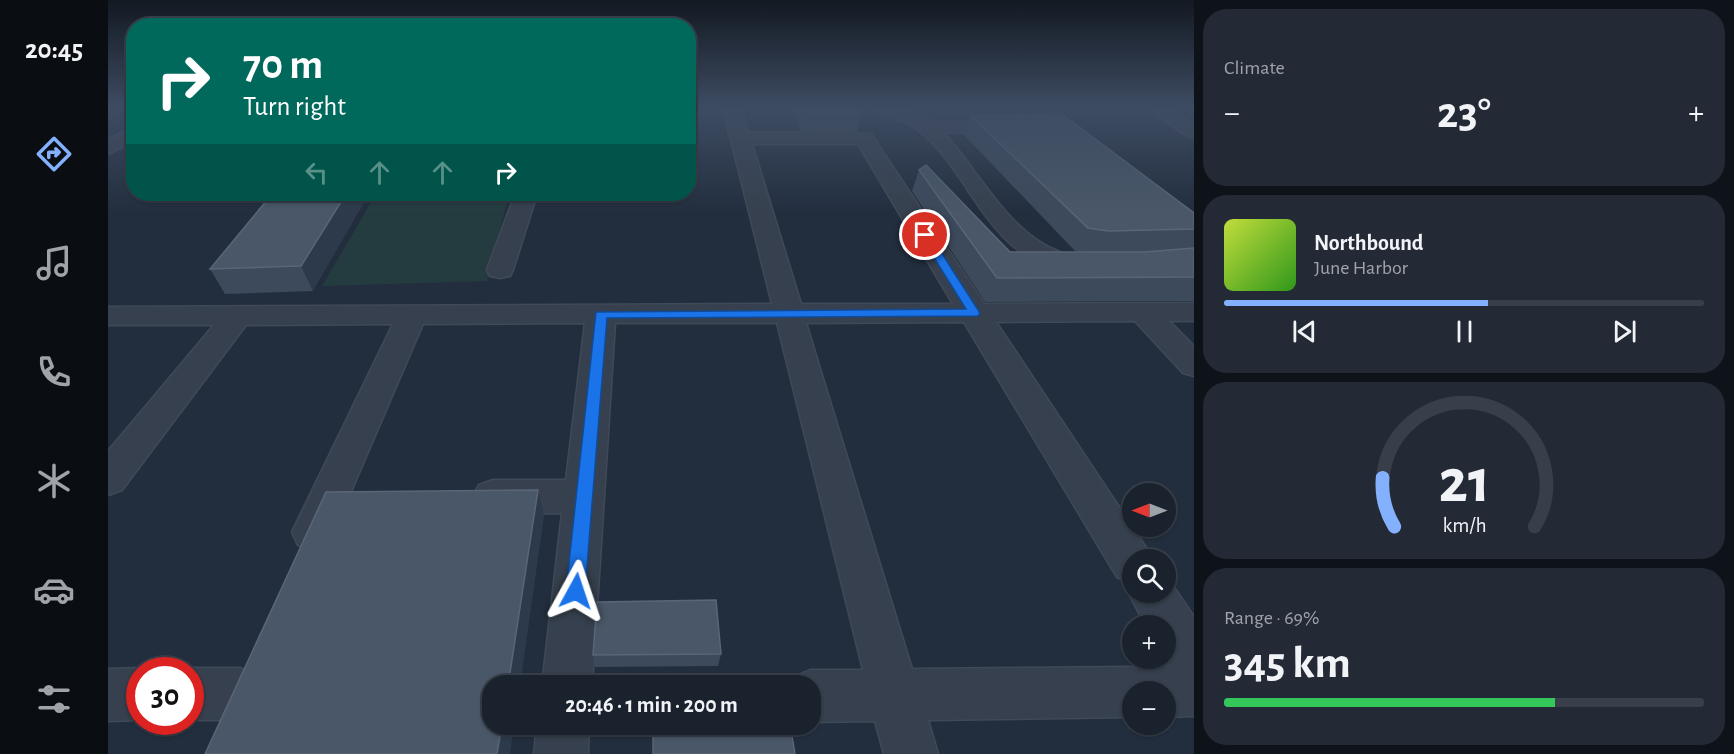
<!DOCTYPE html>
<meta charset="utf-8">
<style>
:root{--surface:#1a222e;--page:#232a36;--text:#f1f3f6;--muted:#9fa4aa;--line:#383f4a;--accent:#83b1fd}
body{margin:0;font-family:"Alegreya Sans",sans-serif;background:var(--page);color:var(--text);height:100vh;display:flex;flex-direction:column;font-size:22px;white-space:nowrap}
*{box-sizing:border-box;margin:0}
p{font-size:20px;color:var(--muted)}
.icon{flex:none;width:33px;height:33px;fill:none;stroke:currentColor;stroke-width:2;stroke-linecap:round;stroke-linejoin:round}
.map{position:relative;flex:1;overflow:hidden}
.panel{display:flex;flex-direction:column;gap:9px;padding:9px;background:#0e1319;width:540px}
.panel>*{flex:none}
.hud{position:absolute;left:18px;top:18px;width:570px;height:183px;border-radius:24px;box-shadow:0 2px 4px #0004,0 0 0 2px var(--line);background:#00695c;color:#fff;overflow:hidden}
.needle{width:39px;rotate:270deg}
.tools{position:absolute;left:1014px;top:483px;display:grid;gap:12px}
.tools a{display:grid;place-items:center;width:54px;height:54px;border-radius:50%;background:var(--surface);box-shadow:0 2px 4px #0004,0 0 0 2px var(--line);font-size:30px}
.speed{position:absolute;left:18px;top:657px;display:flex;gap:12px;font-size:30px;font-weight:700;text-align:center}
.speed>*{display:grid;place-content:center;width:78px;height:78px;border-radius:50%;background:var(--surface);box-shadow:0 2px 4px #0004,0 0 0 2px var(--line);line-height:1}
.speed .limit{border:9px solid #d22;background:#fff;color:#111}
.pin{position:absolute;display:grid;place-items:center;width:51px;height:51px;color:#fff;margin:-26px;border:3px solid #fff;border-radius:50%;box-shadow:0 2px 6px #0007}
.me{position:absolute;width:66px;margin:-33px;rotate:5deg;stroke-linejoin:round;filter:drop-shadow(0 0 4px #0008)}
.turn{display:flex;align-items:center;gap:21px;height:126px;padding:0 18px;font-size:27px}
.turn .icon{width:78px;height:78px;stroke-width:2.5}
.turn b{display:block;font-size:42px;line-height:51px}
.lanes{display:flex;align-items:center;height:57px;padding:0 18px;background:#0003;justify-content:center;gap:30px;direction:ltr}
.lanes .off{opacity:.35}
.big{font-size:45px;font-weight:700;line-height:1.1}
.panel .widget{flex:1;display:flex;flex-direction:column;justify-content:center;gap:9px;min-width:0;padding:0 21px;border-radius:24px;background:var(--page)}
.panel .dial{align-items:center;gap:0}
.dial svg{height:156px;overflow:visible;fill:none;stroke:var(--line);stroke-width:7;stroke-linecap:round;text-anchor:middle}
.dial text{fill:var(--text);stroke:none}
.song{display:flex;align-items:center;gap:18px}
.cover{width:72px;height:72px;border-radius:9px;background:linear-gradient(135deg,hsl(70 70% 55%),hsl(110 70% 35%))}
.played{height:6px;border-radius:3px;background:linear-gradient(90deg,var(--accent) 55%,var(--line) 55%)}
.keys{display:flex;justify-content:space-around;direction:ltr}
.heat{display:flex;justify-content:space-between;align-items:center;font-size:33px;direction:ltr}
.charge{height:9px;border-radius:4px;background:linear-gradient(90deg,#34c759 69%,var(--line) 0)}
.trip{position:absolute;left:374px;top:675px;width:339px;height:60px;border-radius:24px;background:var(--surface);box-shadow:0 2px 4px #0004,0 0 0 2px var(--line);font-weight:700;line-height:60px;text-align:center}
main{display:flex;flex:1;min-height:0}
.tab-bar{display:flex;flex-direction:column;width:108px;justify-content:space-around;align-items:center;background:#0a0e12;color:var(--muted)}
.tab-bar .icon{width:42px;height:42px}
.tab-bar .active{color:var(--accent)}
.tab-bar b{font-size:27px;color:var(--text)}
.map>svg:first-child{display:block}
.green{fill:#243c3f}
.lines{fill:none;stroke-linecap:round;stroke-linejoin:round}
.minor-casing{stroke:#3f4957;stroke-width:3}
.minor{fill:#36404e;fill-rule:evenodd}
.wall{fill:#3d4a5c}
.shaded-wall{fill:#2d3a4b}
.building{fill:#495768;stroke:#5a6677;stroke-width:1.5}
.route{fill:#1a73e8;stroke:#114b97;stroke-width:1.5}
</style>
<main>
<nav class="tab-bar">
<b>20:45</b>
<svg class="icon active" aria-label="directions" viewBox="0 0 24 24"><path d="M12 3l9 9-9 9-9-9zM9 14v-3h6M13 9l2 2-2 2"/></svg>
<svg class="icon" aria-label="music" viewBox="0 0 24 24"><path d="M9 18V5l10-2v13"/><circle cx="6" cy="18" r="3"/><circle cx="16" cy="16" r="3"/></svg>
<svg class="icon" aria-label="phone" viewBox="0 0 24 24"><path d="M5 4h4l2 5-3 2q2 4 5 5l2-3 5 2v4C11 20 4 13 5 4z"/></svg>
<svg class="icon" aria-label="climate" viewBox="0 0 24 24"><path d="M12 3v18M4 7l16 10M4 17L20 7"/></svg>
<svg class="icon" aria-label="car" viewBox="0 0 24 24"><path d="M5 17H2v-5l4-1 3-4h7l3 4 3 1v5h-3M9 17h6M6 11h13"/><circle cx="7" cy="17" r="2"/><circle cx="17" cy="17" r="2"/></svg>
<svg class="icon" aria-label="filters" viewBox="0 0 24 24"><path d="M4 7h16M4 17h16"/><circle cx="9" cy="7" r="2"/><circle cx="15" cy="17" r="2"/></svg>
</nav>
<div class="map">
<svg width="1086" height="754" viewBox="0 0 1086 754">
<rect width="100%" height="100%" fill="#222e3e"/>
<path class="green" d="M268 194H401L379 281 214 286Z"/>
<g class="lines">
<defs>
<g id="minor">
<path d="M615 108H633L640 132 763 134 876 304 1086 303V321H1061L1086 346V376L1075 373 1027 321 888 322 1039 549 1044 560H1024V592H1058L1059 577 1086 617V716L1058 717V692H1024V717L820 720 830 754H776L767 721 702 722V686H681L684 678 702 670H755L669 323H507L484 686H434L454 513 385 514 371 509 365 497 371 485 385 480H458L477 323 315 324 220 545 205 550 190 545 184 532 285 324 138 325 14 490 0 495V451L106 325H0V307L664 304ZM644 144H750L845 304H693ZM856 322 1009 577 1024 583 1020 592 1038 626H1058L1057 658 1062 666 1030 669 1024 667 804 669 698 323Z"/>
<path d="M764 108H791L825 122H911L913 126 911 130 904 132 836 133C872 172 900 233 952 252 961 256 971 256 979 258L983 264 979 270C969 272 962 270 952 269 880 255 863 174 813 132 800 121 783 117 767 112Z"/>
<path d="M1038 108H1059L1086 124V138L1079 136Z"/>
<path d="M26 126V141L0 154V140Z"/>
<path d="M407 194H429L405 270 402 276 392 278 382 276 379 270Z"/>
<path d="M32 668 37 670H32V720L0 721V669Z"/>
<path d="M82 668H132L150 676 158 694 150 712 132 720H82V670H77Z"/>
<path d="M429 724H481L480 754H426Z"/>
</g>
</defs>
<use href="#minor" class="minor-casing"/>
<use href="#minor" class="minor"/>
</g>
<g class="wall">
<path d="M683 108H748L753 115 749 132 693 131Z"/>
<path d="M863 116 1086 213V301L877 302 804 191 811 170 902 252H976L967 251 856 135Z"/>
<path d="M164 194 205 291 117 294 102 269Z"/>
<path d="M613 654 610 666 487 667 485 655Z"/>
</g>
<g class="shaded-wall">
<path d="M238 194H261L205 291 193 266Z"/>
<path d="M430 490 436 516 412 686H400Z"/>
<path d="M394 724H406L402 754H389Z"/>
</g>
<g class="building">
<path d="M693 108H748L753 115 696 114Z"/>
<path d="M954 114 1086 213V229L1000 231 980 228 863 116Z"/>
<path d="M818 165 902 252H1036L1086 248V277L889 278 811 170Z"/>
<path d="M164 194H238L193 266 102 269Z"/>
<path d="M430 490 400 686H384V724H394L389 754H97L218 492Z"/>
<path d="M608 600 613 654 485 655 489 602Z"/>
<path d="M545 736H684L687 754H545Z"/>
</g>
<linearGradient id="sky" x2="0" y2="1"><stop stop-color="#131922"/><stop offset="0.51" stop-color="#3e4c63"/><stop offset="1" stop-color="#3e4c63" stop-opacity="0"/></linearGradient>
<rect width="1086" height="213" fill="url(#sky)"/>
<path class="route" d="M817 232 822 235 872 313 870 316 499 318 477 591 474 597 468 599 461 597 458 591 488 312 858 309 812 235Z"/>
</svg>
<div class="tools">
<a><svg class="needle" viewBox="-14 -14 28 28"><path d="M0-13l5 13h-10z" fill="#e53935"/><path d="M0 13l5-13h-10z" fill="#9fa4aa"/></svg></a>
<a><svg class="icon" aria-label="search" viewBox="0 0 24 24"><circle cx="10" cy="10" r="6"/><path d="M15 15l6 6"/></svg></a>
<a>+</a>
<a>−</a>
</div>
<div class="speed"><div class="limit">30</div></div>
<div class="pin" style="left:817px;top:235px;background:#d93025"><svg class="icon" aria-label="arrive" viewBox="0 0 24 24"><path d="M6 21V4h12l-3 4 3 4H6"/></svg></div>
<svg class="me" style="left:468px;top:591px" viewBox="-20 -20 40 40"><path d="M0-17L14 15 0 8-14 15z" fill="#1a73e8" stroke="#fff" stroke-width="4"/></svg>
<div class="trip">20:46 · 1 min · 200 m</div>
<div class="hud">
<div class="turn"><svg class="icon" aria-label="right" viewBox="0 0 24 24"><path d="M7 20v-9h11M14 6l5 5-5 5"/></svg><div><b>70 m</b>Turn right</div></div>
<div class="lanes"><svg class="icon off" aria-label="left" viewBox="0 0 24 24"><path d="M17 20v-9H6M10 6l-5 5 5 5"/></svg><svg class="icon off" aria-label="ahead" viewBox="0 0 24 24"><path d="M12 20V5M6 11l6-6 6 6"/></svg><svg class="icon off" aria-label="ahead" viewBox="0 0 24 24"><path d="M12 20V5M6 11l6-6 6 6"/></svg><svg class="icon" aria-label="right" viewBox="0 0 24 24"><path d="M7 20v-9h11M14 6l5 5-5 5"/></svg></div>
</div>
</div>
<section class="panel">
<div class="widget"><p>Climate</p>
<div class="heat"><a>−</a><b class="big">23°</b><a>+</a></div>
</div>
<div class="widget">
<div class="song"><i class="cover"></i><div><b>Northbound</b><p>June Harbor</p></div></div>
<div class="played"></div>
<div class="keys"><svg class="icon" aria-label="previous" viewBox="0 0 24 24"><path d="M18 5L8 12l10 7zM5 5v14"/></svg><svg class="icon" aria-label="pause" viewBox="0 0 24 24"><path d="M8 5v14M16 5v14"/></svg><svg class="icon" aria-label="next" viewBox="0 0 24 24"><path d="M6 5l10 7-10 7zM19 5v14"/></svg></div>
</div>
<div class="widget dial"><svg viewBox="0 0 100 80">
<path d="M14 69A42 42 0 1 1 86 69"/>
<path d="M14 69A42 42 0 0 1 8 44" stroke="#83b1fd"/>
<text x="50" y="56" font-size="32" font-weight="700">21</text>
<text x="50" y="72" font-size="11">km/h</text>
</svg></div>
<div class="widget"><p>Range · 69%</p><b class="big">345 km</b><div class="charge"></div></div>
</section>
</main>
